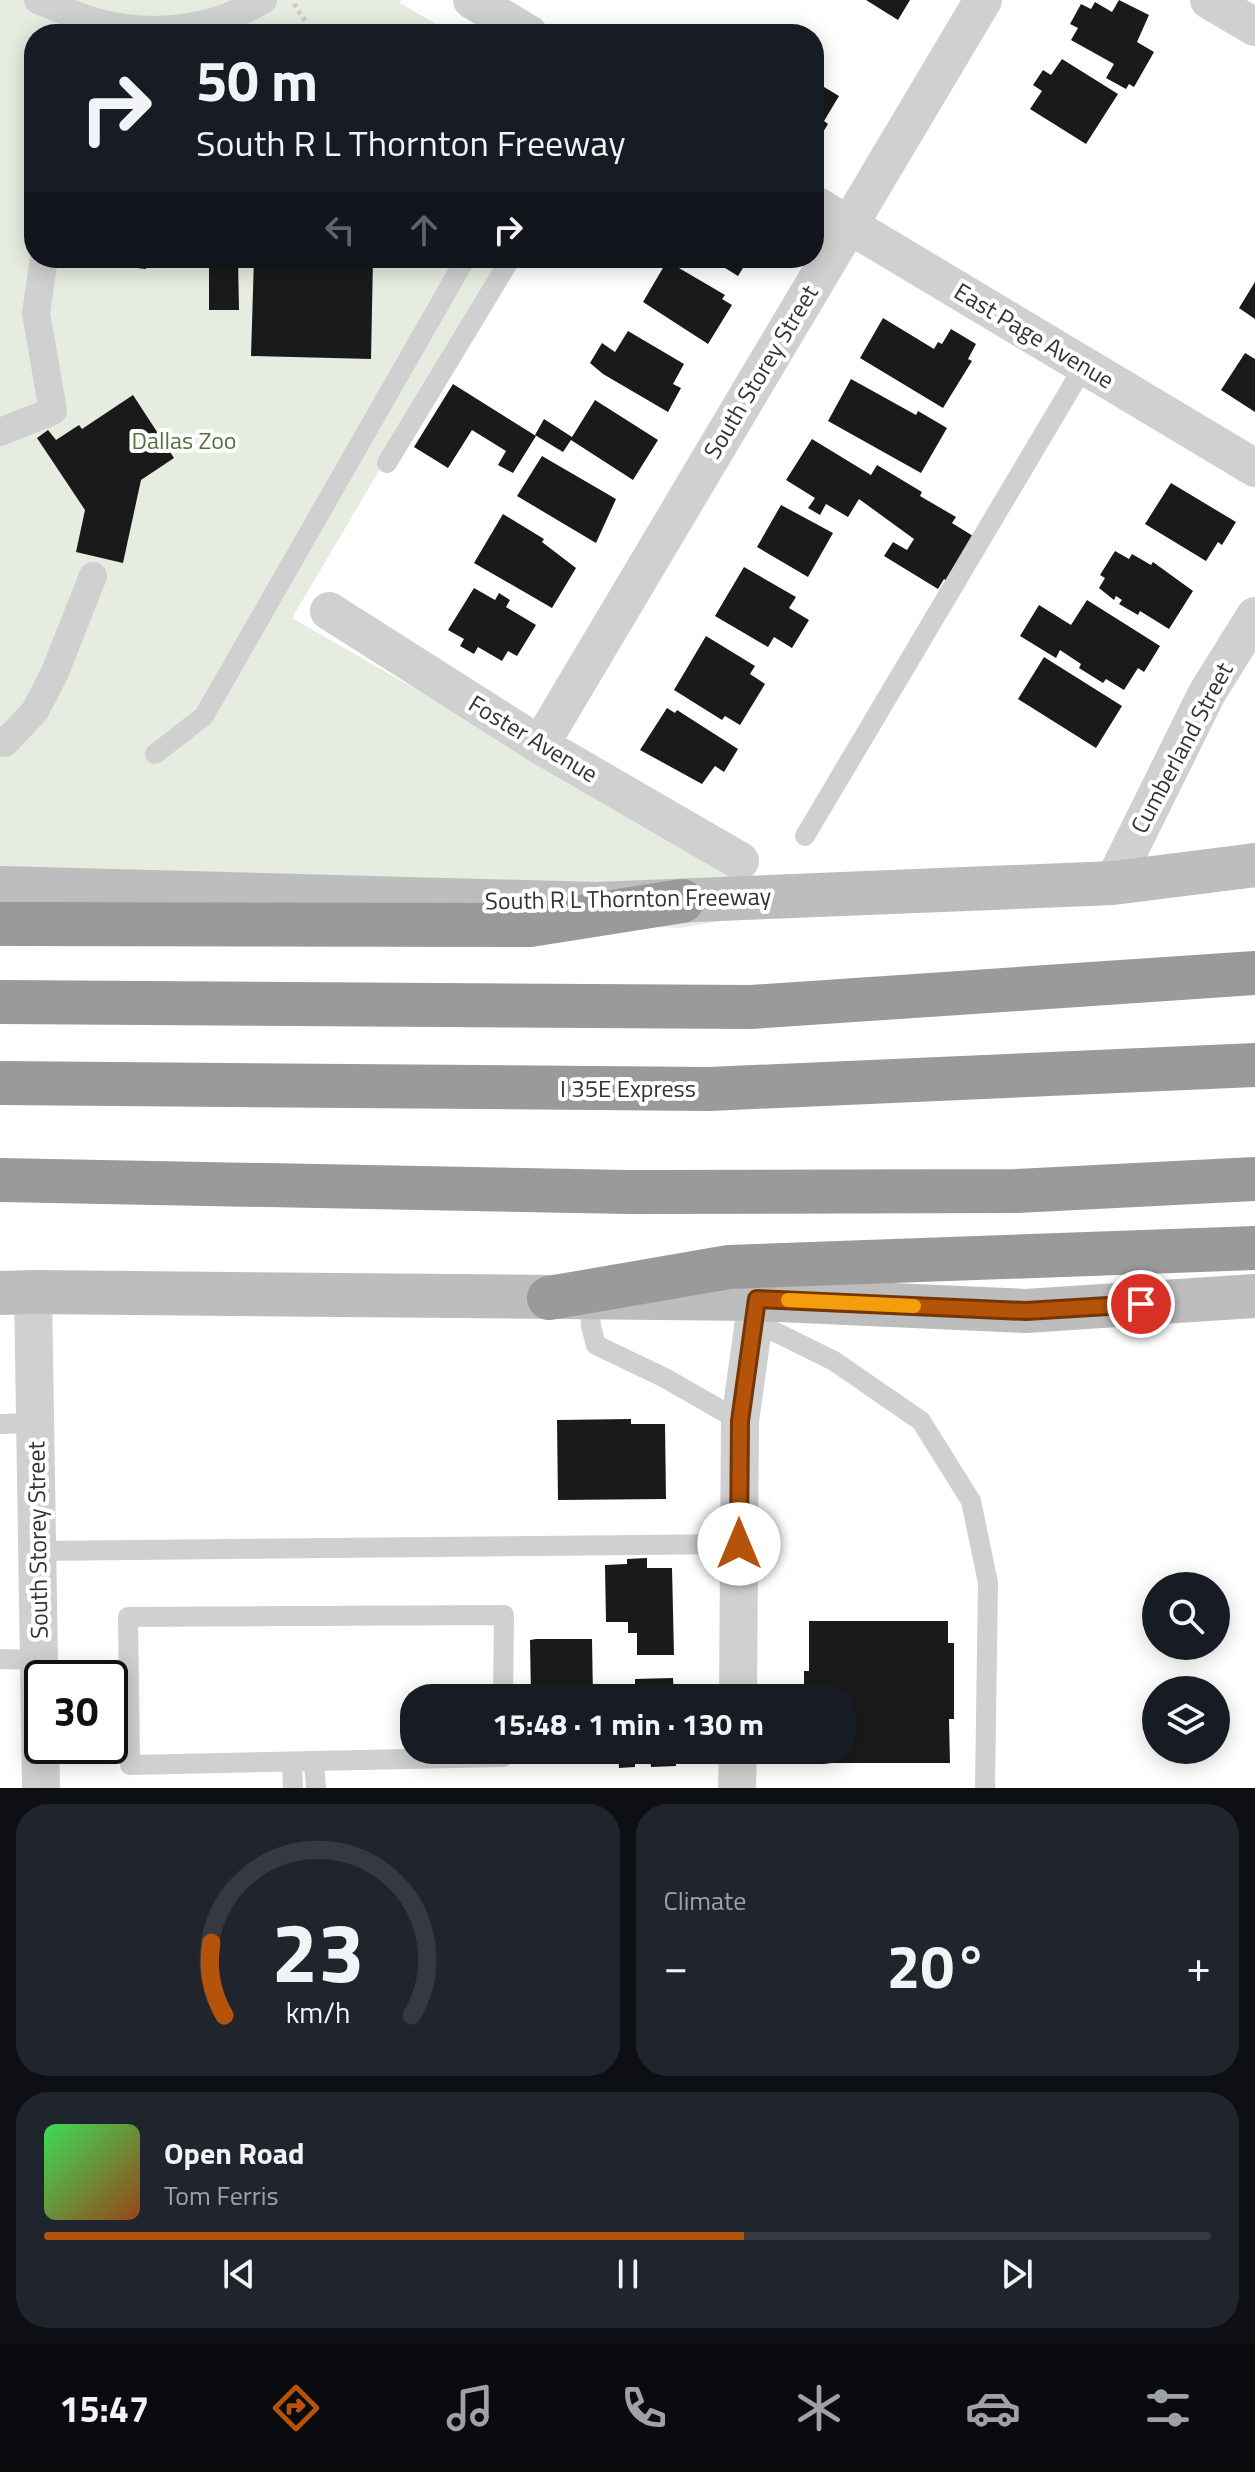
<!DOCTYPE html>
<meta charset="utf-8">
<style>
:root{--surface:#171b24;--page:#20242c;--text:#f1f3f6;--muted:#9ea1a6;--line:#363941;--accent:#b45309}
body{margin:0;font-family:"Titillium Web",sans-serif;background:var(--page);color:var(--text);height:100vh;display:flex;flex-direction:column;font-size:30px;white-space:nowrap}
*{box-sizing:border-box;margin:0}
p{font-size:26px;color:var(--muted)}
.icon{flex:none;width:44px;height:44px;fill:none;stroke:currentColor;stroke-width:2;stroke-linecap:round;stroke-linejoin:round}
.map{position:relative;height:1788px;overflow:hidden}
.side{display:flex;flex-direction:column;gap:16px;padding:16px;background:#0d0f14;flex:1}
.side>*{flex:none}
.banner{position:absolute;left:24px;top:24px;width:800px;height:244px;border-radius:32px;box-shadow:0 4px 20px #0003;background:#171b24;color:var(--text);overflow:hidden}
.buttons{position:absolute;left:1142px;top:1572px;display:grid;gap:16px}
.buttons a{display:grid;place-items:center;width:88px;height:88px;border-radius:50%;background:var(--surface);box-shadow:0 4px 20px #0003;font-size:40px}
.speed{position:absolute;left:24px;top:1660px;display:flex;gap:16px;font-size:40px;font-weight:700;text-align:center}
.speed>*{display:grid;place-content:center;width:104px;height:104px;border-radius:50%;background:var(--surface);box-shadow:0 4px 20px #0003;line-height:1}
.speed .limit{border:4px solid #111;border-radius:12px;background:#fff;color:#111}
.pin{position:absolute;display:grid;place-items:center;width:68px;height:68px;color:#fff;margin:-34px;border:4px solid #fff;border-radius:50%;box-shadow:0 2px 8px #0007}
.me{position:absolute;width:88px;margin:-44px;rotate:0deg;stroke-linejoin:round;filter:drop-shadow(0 0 6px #0008)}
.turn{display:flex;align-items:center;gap:28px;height:168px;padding:0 40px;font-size:36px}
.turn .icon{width:104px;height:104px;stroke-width:2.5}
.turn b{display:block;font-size:56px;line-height:68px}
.lanes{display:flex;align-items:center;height:76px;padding:0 40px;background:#0003;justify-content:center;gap:40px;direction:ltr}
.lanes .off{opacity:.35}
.big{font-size:60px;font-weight:700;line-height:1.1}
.side .card{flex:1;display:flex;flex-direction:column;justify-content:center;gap:12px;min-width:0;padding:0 28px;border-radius:32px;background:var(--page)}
.side .dial{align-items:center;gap:0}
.dial svg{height:208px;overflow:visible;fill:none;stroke:var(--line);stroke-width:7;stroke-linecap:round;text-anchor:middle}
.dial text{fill:var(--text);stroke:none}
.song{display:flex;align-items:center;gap:24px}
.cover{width:96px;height:96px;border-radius:12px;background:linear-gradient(135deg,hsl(130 70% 55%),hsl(20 70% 35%))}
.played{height:8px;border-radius:4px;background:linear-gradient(90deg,var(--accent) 60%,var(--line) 60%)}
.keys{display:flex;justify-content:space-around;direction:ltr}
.heat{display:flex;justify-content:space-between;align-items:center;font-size:44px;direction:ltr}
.side .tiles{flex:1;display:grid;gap:16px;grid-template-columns:1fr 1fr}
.card:last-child{grid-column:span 2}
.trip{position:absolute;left:400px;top:1684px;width:456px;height:80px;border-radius:32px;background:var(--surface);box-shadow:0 4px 20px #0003;font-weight:700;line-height:80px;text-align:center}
.dock{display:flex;height:128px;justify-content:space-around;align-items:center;background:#090b0e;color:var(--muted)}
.dock .icon{width:56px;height:56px}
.dock .on{color:var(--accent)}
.dock b{font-size:36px;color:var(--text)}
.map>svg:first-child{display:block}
.green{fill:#e6ecdf}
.building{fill:#1a1a1a}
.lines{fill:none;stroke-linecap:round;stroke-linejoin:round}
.path{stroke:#cdcdcd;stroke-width:5;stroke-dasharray:4 4;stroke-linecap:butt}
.service{stroke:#d0d0d0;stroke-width:20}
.pedestrian{stroke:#d0d0d0;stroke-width:28}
.minor{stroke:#d0d0d0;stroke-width:38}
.secondary{stroke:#bdbdbd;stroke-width:44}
.motorway{stroke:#9a9a9a;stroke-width:44}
.route-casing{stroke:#753606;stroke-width:20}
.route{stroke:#b45309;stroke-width:14}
.slow{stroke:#f59e0b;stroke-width:14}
.labels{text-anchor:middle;stroke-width:8;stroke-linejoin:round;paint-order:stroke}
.street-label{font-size:24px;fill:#333;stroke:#fff}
.park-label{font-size:24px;fill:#56703f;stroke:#fff}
</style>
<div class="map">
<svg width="1255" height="1788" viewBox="0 0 1255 1788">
<rect width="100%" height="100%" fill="#fff"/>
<path class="green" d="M0 0H401L400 3 453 34H34V258H505L292 618 797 908 679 928 368 914 0 924Z"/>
<g class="building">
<path d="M866 0H910L898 20Z"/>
<path d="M1119 0 1149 15 1137 42 1154 52 1134 87 1129 84 1126 89 1106 78 1114 64 1071 40 1078 28 1070 24 1081 4 1091 9 1095 2 1112 12Z"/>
<path d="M1062 59 1118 94 1086 144 1030 109 1042 91 1033 85 1043 70 1051 75Z"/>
<path d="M814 81 839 96 824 121 828 124 820 137 816 135 814 139Z"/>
<path d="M69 258H147L146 269 69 260Z"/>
<path d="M209 258H238L239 310H209Z"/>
<path d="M254 258H373L371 359 251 356Z"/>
<path d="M709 258H749L738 276Z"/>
<path d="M667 261 725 295 722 299 732 305 708 344 643 302Z"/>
<path d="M1255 282V319L1239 308Z"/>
<path d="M883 318 934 349 938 342 942 344 951 329 976 344 968 359 972 361 943 408 860 358Z"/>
<path d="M628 331 684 364 673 384 681 388 668 412 603 374 590 363 602 343 615 352Z"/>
<path d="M1245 353 1255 359V412L1221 390Z"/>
<path d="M851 379 916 415 918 411 947 428 921 473 828 421Z"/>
<path d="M453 384 536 436 513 473 498 465 506 451 472 430 448 468 414 447Z"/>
<path d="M133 395 174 458 141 480 123 563 76 552 85 510 37 438 48 430 56 440 79 425 82 429Z"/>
<path d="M595 400 658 440 633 480 571 440 563 452 535 435 544 419 572 437Z"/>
<path d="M812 439 871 475 877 465 922 492 920 496 956 517 952 523 973 536 948 582 944 579 938 589 884 556 893 542 907 550 914 539 859 499 848 517 826 504 820 515 808 508 815 498 786 480Z"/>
<path d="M542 456 616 499 596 543 517 496Z"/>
<path d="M1171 483 1236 522 1222 545 1218 542 1206 561 1145 524Z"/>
<path d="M781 505 833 533 808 577 757 547Z"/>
<path d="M503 514 544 539 542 542 576 568 552 608 474 563Z"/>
<path d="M1115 551 1129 559 1132 554 1151 565 1153 562 1193 591 1169 629 1140 611 1138 615 1119 604 1122 600 1116 596 1114 600 1099 588 1105 578 1100 575Z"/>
<path d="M744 567 796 597 789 608 809 620 792 648 774 637 768 647 715 616Z"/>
<path d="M474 588 495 600 499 593 510 600 506 607 536 625 517 656 508 651 502 661 478 647 474 654 460 646 464 639 448 630Z"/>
<path d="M1087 600 1160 646 1144 672 1138 668 1124 690 1106 679 1103 683 1079 668 1081 664 1060 650 1056 658 1020 636 1039 605 1071 625Z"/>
<path d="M706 636 755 666 750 674 765 684 740 725 725 716 722 720 674 690Z"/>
<path d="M1044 657 1122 706 1096 748 1018 699Z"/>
<path d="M667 708 675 713 677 710 738 749 724 772 715 766 702 784 640 750Z"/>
<path d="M631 1419V1424H665L666 1499 558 1500 557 1420Z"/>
<path d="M647 1558V1568H672L674 1655H637V1633H628V1622H606L605 1565 627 1564V1559Z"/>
<path d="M809 1621H948V1643H954V1719H949L950 1763H816V1750H842V1698H807L808 1688 804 1689V1671H809Z"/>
<path d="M536 1639H592L593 1698H531L530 1640Z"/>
<path d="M673 1678 674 1698H617V1693H635V1679Z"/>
<path d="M532 1750H593V1755L532 1756Z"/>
<path d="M618 1750H675L676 1766 651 1767 650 1757H635V1767L619 1768Z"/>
</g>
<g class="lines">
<path class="path" d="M294 4 307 24 306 34"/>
<g class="service">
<path d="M387 463 511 258"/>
<path d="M155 754 204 716 466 258"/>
<path d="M805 836 1084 366"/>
<path d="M589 1298 591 1326 596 1345 665 1378 740 1421"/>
<path d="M755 1322 834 1361 921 1421 971 1501 988 1583 985 1788"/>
<path d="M0 1424 36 1423"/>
<path d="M38 1551 739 1544"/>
<path d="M0 1659 39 1660"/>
<path d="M503 1750V1757L130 1765 128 1617 504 1615 503 1698"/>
<path d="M314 1762 316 1788"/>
<path d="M292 1763 293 1788"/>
</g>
<g class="pedestrian">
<path d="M38 0C57 7 76 17 96 22 154 38 212 30 263 0"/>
<path d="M0 432 53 411 36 313 44 258"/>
<path d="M0 741 5 743 35 711 55 672 93 576"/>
</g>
<g class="minor">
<path d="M472 0 529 34"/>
<path d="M1209 0 1255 27"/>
<path d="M814 204 1255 468"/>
<path d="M329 611 540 745 740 861"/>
<path d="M540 745 983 0"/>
<path d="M1113 883 1207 693 1255 616"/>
<path d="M33 1292 41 1788"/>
<path d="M738 1698 740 1421 757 1299"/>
<path d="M737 1788 738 1750"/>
</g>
<g class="secondary">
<path d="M0 888 597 904 1113 883 1255 865"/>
<path d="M0 1293 33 1292 757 1299 1026 1311 1255 1296"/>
</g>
<g class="motorway">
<path d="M0 924 530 925 682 901"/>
<path d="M0 1002 751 1007 1255 973"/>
<path d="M0 1083 709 1089 1255 1065"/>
<path d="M0 1180 629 1192 1016 1191 1255 1179"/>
<path d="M549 1298 729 1267 1255 1248"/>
</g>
</g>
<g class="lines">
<defs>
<path id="route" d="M739 1544 740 1421 757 1299 1026 1311 1141 1304"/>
</defs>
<use href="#route" class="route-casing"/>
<use href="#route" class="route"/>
<path class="slow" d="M788 1300 914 1306"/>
</g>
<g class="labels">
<g class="street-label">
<text transform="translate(1034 336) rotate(31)" y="8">East Page Avenue</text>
<text transform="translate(761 372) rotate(-59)" y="8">South Storey Street</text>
<text transform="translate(533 739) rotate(31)" y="8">Foster Avenue</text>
<text transform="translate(1182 748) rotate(-62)" y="8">Cumberland Street</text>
<text transform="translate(628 899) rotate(-1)" y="8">South R L Thornton Freeway</text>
<text x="628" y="1097">I 35E Express</text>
<text transform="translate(38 1540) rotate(-91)" y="8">South Storey Street</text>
</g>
<g class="park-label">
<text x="184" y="449">Dallas Zoo</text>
</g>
</g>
</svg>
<div class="buttons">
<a><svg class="icon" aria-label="search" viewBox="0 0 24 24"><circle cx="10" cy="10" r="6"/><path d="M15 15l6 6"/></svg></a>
<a><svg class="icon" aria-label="layers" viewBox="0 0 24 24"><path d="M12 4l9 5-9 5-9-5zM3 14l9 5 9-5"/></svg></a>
</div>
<div class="speed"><div class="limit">30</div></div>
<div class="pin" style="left:1141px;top:1304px;background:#d93025"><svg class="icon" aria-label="arrive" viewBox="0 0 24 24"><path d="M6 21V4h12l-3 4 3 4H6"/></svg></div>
<svg class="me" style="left:739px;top:1544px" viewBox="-20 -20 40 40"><circle r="19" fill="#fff"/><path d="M0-13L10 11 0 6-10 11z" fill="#b45309"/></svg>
<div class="trip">15:48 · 1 min · 130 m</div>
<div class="banner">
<div class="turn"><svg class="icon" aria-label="right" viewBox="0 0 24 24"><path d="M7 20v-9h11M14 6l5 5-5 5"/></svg><div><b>50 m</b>South R L Thornton Freeway</div></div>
<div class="lanes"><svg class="icon off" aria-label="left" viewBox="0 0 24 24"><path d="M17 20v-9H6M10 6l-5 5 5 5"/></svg><svg class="icon off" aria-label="ahead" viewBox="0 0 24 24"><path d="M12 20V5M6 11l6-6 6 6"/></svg><svg class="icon" aria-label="right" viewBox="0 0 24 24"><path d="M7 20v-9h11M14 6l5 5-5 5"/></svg></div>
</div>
</div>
<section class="side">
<div class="tiles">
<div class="card dial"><svg viewBox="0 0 100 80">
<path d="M14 69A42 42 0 1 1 86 69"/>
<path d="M14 69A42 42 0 0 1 9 41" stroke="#b45309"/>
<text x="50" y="56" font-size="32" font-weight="700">23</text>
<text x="50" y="72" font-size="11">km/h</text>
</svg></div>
<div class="card"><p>Climate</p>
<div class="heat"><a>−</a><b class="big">20°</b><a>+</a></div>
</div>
<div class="card">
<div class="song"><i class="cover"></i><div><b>Open Road</b><p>Tom Ferris</p></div></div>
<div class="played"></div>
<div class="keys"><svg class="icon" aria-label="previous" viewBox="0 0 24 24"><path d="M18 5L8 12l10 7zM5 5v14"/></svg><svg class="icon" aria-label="pause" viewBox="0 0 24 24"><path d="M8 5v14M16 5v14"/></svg><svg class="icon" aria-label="next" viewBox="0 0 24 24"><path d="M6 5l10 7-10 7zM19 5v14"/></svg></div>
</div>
</div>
</section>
<nav class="dock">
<b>15:47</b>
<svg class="icon on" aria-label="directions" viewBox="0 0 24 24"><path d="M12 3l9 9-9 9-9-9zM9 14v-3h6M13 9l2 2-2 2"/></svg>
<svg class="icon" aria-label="music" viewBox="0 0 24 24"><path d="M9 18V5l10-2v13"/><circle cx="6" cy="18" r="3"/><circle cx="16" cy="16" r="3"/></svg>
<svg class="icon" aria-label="phone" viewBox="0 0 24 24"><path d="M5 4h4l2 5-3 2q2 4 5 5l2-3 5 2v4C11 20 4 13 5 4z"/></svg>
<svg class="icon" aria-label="climate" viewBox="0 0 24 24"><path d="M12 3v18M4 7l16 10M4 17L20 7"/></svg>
<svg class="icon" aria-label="car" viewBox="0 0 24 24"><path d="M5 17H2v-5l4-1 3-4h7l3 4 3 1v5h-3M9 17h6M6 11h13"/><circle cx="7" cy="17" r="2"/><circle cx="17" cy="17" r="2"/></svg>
<svg class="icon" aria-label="filters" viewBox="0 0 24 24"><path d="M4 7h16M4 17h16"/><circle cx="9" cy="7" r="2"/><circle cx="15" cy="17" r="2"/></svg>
</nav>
